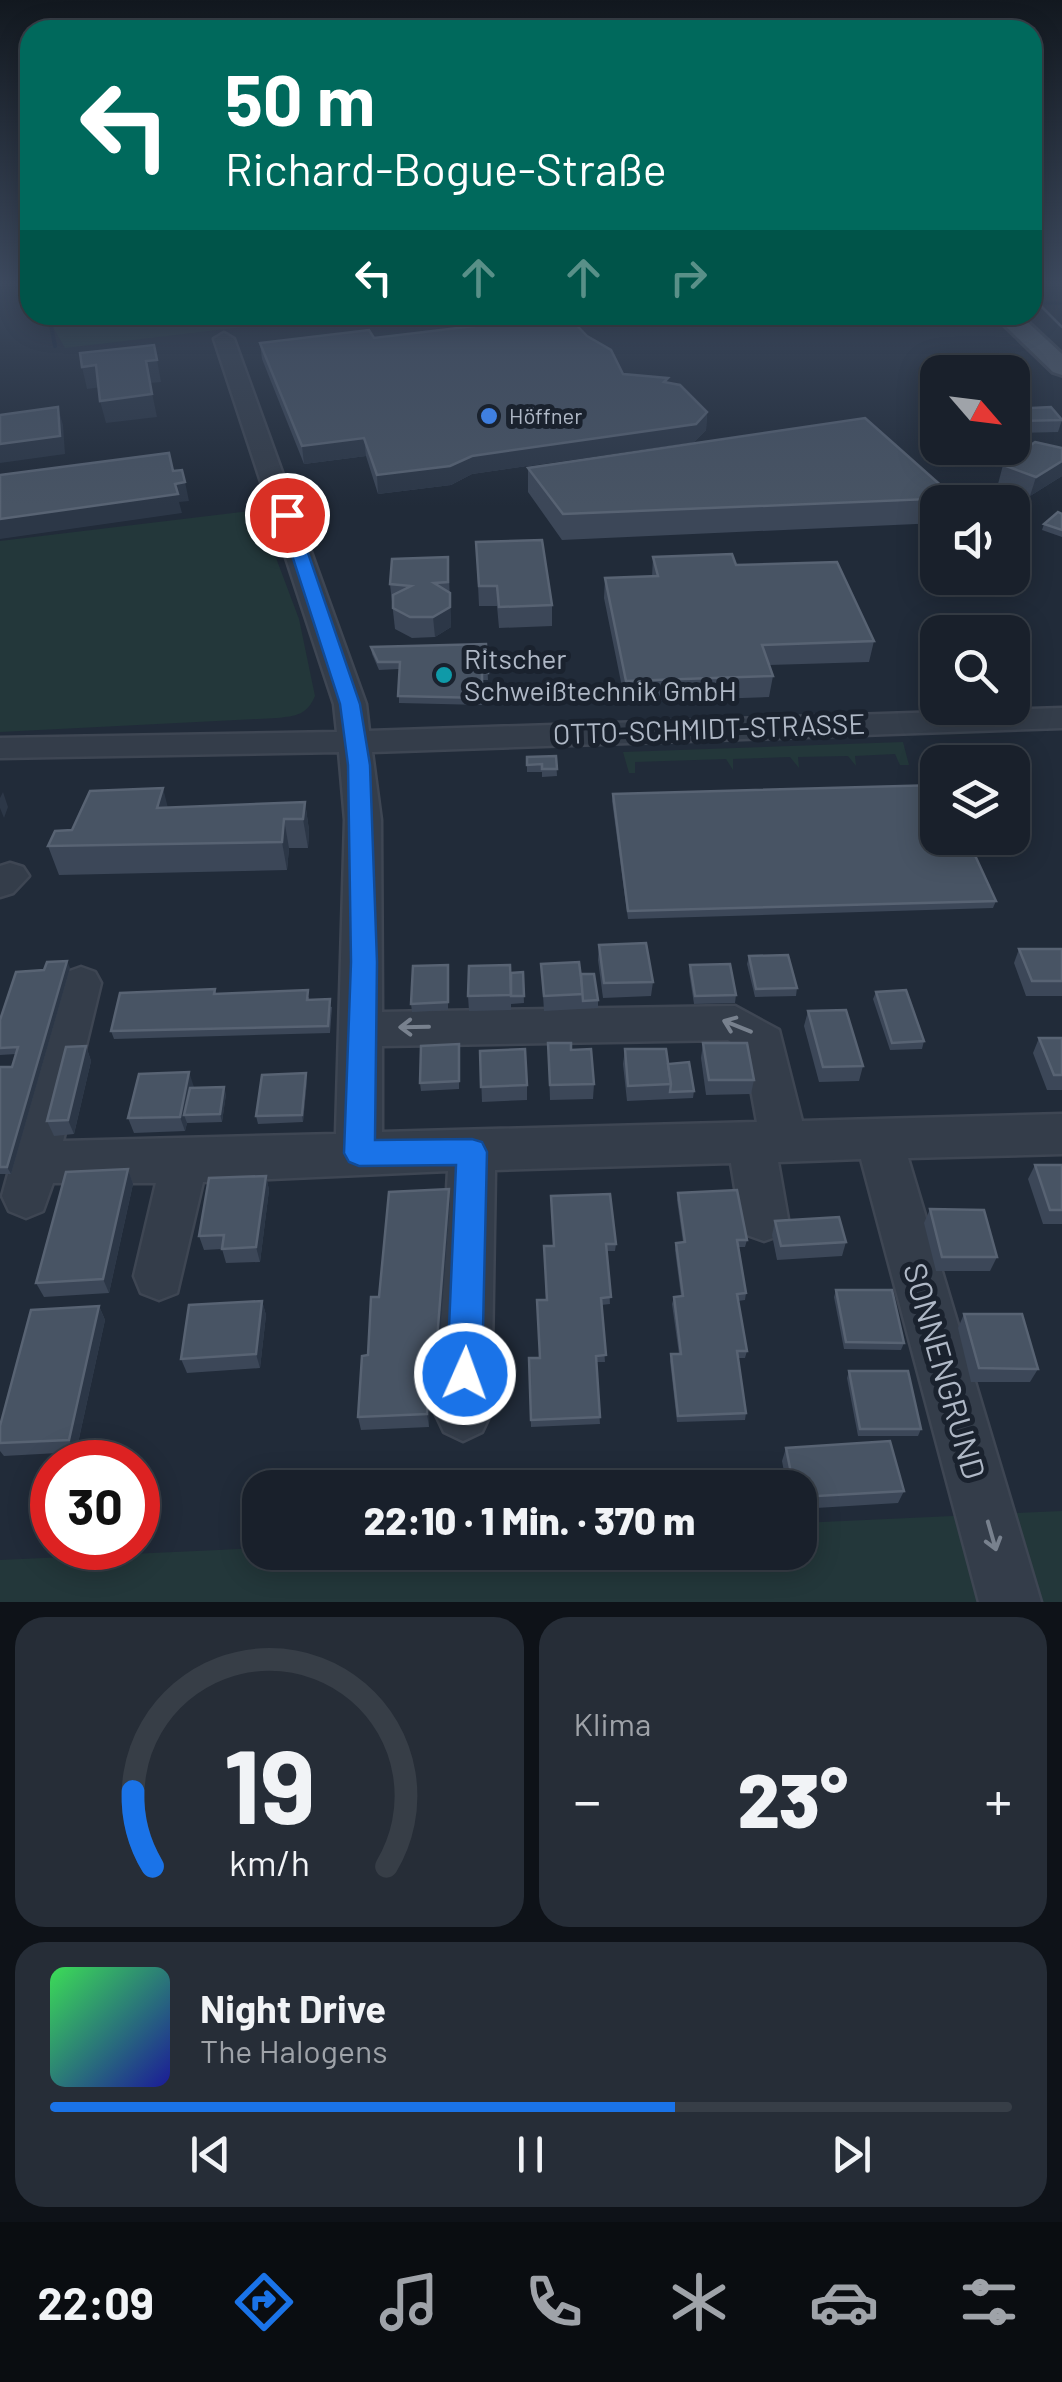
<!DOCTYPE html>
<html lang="de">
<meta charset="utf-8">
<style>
:root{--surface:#19202b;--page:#262d37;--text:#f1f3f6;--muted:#9fa3a9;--line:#373e47;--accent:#1a73e8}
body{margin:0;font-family:Barlow,sans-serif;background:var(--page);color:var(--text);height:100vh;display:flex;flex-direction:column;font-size:38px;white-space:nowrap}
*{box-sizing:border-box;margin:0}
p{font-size:32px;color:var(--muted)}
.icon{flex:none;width:55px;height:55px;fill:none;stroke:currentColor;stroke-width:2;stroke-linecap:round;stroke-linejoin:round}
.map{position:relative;height:1602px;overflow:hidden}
.panel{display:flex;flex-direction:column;gap:15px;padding:15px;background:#0e1218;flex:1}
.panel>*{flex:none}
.guide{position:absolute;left:20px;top:20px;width:1022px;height:305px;border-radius:30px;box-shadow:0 5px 25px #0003,0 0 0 2px var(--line);background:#00695c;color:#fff;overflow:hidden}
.needle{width:65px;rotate:118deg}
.fabs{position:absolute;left:920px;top:355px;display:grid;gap:20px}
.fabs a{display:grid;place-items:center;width:110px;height:110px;border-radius:20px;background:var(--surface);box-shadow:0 5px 25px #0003,0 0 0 2px var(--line);font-size:50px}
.speed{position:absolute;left:30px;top:1440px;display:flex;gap:20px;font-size:50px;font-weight:700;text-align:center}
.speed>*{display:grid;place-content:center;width:130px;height:130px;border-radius:50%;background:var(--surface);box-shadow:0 5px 25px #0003,0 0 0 2px var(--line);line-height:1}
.speed .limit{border:15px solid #d22;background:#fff;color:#111}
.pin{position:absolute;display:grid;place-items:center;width:85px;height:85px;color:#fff;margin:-42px;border:5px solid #fff;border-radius:50%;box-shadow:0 2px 10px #0007}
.me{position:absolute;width:110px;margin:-55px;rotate:2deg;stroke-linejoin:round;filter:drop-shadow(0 0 8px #0008)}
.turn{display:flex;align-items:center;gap:35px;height:210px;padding:0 40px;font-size:45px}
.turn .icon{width:130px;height:130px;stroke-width:2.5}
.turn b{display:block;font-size:70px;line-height:85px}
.lanes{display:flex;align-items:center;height:95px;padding:0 40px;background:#0003;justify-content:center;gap:50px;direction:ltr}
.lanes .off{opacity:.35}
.big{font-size:75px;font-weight:800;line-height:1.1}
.panel .card{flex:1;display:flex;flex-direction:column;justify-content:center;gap:15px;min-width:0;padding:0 35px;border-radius:30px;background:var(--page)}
.panel .dial{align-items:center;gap:0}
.dial svg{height:260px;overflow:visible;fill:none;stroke:var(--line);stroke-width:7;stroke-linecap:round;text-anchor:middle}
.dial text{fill:var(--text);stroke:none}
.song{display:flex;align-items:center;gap:30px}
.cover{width:120px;height:120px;border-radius:15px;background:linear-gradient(135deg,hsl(130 70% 55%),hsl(240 70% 35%))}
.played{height:10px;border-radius:5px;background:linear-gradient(90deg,var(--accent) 65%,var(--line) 65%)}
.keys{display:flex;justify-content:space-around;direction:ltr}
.heat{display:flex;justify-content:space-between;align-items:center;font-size:55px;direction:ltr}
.panel .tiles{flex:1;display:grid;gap:15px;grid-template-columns:1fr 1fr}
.card:last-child{grid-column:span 2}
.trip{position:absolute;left:242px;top:1470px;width:575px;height:100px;border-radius:30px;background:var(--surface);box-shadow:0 5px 25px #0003,0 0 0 2px var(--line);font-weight:800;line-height:100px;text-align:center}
.tabs{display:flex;height:160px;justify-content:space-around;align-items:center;background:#0a0d11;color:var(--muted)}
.tabs .icon{width:70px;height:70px}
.tabs .on{color:var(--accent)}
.tabs b{font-size:45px;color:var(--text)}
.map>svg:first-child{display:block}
.green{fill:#23373a}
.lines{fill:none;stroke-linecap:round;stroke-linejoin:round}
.stream{stroke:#142237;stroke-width:4}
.minor-casing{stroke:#3e4653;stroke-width:5}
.major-casing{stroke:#3e4653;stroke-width:6}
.minor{fill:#343d4a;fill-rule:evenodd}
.major{fill:#525c6a;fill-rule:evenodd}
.tram{stroke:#566171;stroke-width:2.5}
.wall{fill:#3c4758}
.shaded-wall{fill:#2c3747}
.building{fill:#485464;stroke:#586373;stroke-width:2.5}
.oneway{stroke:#78818e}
.route{fill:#1a73e8;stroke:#114b97;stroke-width:2.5}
.shop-dot{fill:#3f7fe0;stroke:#1a222e;stroke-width:4}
.culture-dot{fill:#0f9aa8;stroke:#1a222e;stroke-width:4}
.labels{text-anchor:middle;stroke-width:10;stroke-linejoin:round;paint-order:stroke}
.far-poi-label{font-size:22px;fill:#afb8c6;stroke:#1a222e;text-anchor:start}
.poi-label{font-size:28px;fill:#afb8c6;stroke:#1a222e;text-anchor:start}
.street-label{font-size:28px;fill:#afb8c6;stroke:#1a222e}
.near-street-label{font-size:32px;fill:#afb8c6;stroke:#1a222e}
</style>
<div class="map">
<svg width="1062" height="1602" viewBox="0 0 1062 1602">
<rect width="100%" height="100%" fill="#212b39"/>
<g class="green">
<path d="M46 315H345L65 348Z"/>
<path d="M258 510 299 619 315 696C307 715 296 716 277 718L0 732V541Z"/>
<path d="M903 742 909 765H900L895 754 855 756 856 766 848 756 798 757 799 768 790 757 733 759V770L726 759 635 762V773H629L623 752Z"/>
<path d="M1062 1511V1602H0V1560L260 1548V1552H800V1523Z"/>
</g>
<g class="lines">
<g class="stream">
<path d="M1032 303H1062"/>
<path d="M49 315 55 346"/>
</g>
<defs>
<g id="minor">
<path d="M224 333 234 339 366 704 369 731 1062 708V728L372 752 381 820 382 1012 735 1006 779 1030 802 1121 1062 1114V1154L908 1158 1041 1602H979L861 1159 778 1162 788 1219 781 1235 764 1241 747 1235 740 1219 731 1163 495 1170 491 1413 482 1432 463 1441 444 1432 435 1413 448 1171 203 1182 177 1293 159 1300 141 1293 134 1276 156 1183H53L43 1211 26 1218 9 1211 2 1196 61 983 67 972 81 967 95 972 101 983 63 1141 336 1134 345 820 339 752 0 758V738L337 732 334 704 214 339ZM728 1040 744 1051 757 1122 382 1132V1046Z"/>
<path d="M10 863 23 867 29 876 13 893 0 897V866Z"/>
</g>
<path id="major" d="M994 315H1020L1062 354V375L1053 372Z"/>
</defs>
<use href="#minor" class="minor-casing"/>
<use href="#major" class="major-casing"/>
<use href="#minor" class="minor"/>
<use href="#major" class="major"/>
<path class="tram" d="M1032 297 1062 327"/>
</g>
<g class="wall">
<path d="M260 343 623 374 668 383 707 412 706 430 694 442 472 474 451 485 378 494 366 456 304 464 262 359Z"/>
<path d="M1012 409 1062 420 1058 432 1012 433Z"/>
<path d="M959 448H1004L1002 452 964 453Z"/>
<path d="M1062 448V476L1030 496 998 484 1003 465Z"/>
<path d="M528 468 955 498 954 502H938V523L562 540 528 492Z"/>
<path d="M1062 514V537L1042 530 1044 524Z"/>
<path d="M476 542 552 605V626L499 628 497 606H479Z"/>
<path d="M653 557 736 565 874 641 869 662 769 665 773 676 769 697 625 702 604 598 605 578 652 577Z"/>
<path d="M449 577 451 627 435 637 412 638 395 629 390 584Z"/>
<path d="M486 644 488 680H482V705L399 703V669L379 670 372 654 371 647Z"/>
<path d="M556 756 557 776 542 777V772H527V757Z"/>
<path d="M613 794 938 838H992L968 839 996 901 993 908 628 919 612 801Z"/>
<path d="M305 802 309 830 308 848H289L287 870 59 875 48 846 72 830 168 808Z"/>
<path d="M599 945 653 982 651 996 603 998 598 960Z"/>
<path d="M1019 949H1062V996H1026L1014 963Z"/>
<path d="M749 956 797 988 796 996 755 997 747 964Z"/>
<path d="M541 964 581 974 598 1000V1008L544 1011Z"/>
<path d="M448 965V1010L412 1012 411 1004Z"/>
<path d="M690 965 736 995 735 1003 694 1004 689 972Z"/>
<path d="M70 968 11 1174H0V1067H12L16 1054 0 1055V1020Z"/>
<path d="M523 972 524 1003 511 1004V996V1010L469 1011 468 996 511 973Z"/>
<path d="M215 989 216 994 309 997V1000L332 1007 330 1033 114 1039 111 1031Z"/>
<path d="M876 992 924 1041 922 1049 890 1050 873 999Z"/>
<path d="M808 1011 863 1066 859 1081 819 1082 804 1026Z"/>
<path d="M1039 1038H1062V1090H1047L1033 1053Z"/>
<path d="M548 1043 594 1084 593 1099 550 1100Z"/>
<path d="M703 1043 754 1080 751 1094 706 1095 701 1058Z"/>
<path d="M459 1044V1089L421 1091 420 1083Z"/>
<path d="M86 1046 91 1061 74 1134 54 1136 47 1121Z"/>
<path d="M625 1049 668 1064 694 1091 693 1098 627 1101 623 1064Z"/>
<path d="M480 1051 527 1085V1100L482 1102Z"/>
<path d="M306 1073 307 1081 303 1122 258 1124 256 1116Z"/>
<path d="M194 1088 226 1094 222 1122 187 1123 185 1131 134 1133 128 1118Z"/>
<path d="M1035 1165H1062V1224H1043L1028 1179Z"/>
<path d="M128 1169 133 1184 109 1293 44 1297 36 1283Z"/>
<path d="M266 1176 269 1190 260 1262 226 1263 222 1249 204 1250 199 1236Z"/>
<path d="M678 1193 747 1240 745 1247H738L746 1293 745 1300 738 1301 747 1351 745 1358H738L746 1413 745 1420 677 1422 670 1361 671 1354H679L672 1304 674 1297 681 1296 675 1250 676 1243 683 1242 677 1200Z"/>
<path d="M450 1204 438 1366H430L429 1427 361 1430 358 1417 379 1297Z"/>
<path d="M930 1209 997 1257 990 1271H936L924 1223Z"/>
<path d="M775 1221 846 1242 842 1256 777 1260 772 1235Z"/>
<path d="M616 1244 615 1251H607L610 1304 601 1305 605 1362H596L600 1424 531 1427 529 1358H540L546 1300 544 1246Z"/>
<path d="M836 1290 904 1343 901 1350 844 1349 834 1297Z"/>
<path d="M262 1301 266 1315 260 1368 187 1373 181 1359Z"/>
<path d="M99 1306 105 1320 76 1452 4 1456 0 1451V1426Z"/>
<path d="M964 1314 1038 1369 1030 1382H971L958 1328Z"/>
<path d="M849 1371 921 1429 918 1436H858L847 1378Z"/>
<path d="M786 1448 904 1491 898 1503 800 1509V1488H787L782 1461Z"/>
</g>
<g class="shaded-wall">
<path d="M157 360 161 382 150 383 157 417 106 423 100 401 146 361Z"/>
<path d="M96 365 102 387 87 389 82 367Z"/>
<path d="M58 407 63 425 65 454 0 463V444Z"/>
<path d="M707 412 706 430 694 442 472 474 451 485 378 494 377 475Z"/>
<path d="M364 438 366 456 304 464 302 446Z"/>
<path d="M1062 461V476L1030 496 1036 477Z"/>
<path d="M185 482 189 501 179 502 182 513 0 539V519Z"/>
<path d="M450 593 451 627 435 637 433 617Z"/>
<path d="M163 788 170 816 157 808Z"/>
<path d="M3 792 8 807 4 818 0 808V798Z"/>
<path d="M305 802 309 830 308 848 303 819Z"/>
<path d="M284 819 289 848 287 870 282 842Z"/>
<path d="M67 961 70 968 11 1174 7 1167Z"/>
<path d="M86 1046 91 1061 74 1134 68 1120Z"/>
<path d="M189 1072 194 1087 184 1115 187 1123 185 1131 180 1117Z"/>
<path d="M306 1073 307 1081 303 1122 302 1115Z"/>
<path d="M224 1087 226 1094 222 1122 220 1114Z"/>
<path d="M128 1169 133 1184 109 1293 103 1279Z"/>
<path d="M266 1176 269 1190 260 1262 256 1247Z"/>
<path d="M449 1189 450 1204 438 1366 436 1352Z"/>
<path d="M262 1301 266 1315 260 1368 256 1354Z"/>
<path d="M99 1306 105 1320 76 1452 69 1440Z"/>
<path d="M429 1352 430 1366 429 1427 427 1414Z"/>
</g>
<g class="building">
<path d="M567 315 587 336 611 350 623 374 668 378 664 382 680 385 707 412 696 424 472 456 450 466 377 475 364 438 302 446 260 343 369 330 374 338Z"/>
<path d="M154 345 157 360 146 361 152 394 100 401 96 365 82 367 80 353Z"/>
<path d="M58 407 60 436 0 444V415Z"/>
<path d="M1051 407 1062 420 1012 421V409Z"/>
<path d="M865 418 955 498 563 514 528 468Z"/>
<path d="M1035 442 1062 448V461L1036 477 1003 465Z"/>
<path d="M169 453 173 471 182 470 185 482 175 484 178 494 0 519V475Z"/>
<path d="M1058 512 1062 514V530L1044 524Z"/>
<path d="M542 540 552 605 499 607 497 586H479L476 542Z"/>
<path d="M732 554 736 565 837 562 874 641 762 645 773 676 626 681 605 578 658 576 653 557Z"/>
<path d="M448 557V582L434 583 450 593V607L433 617H410L393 608V595L411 586 390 584 392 559Z"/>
<path d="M486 644 488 673H482V698L398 696 400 662H378L371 647Z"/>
<path d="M556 756 557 769H542V764L527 765V757Z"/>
<path d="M938 785V838H967L996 901 628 911 613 794Z"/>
<path d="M163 788 157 808 305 802 303 819H284L282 842 48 846 55 831 72 830 90 791Z"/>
<path d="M646 943 653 982 604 983 599 945Z"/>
<path d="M1019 949H1062V981H1032Z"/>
<path d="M788 955 797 988 756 989 749 956Z"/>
<path d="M67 961 7 1167H0V1067H12L18 1047 0 1048V1020L16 972 44 970 47 962Z"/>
<path d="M579 962 583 994 544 996 541 964Z"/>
<path d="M730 964 736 995 695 996 690 965Z"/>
<path d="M448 965V1002L411 1004 413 966Z"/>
<path d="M510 965 511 995 468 996 469 966Z"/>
<path d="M523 972 524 996H511V973Z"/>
<path d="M581 974H594L598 1000 583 1001Z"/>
<path d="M215 989 214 994 308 990 307 1000 330 999 328 1026 111 1031 120 993Z"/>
<path d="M906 990 924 1041 892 1043 876 992Z"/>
<path d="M846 1010 863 1066 823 1067 808 1011Z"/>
<path d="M1039 1038H1062V1075H1054Z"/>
<path d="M548 1043H571V1050L591 1049 594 1084 550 1085Z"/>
<path d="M703 1043H747L754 1080H709Z"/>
<path d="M459 1044V1081L420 1083 421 1046Z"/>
<path d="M86 1046 68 1120 47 1121 66 1047Z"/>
<path d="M525 1049 527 1085 481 1087 480 1051Z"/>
<path d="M625 1049H666L671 1084 628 1086Z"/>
<path d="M689 1062 694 1091 670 1092 671 1084 668 1064Z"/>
<path d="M189 1072 180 1117 128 1118 139 1074Z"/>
<path d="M306 1073 302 1115 256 1116 262 1075Z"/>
<path d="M224 1087 220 1114 184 1115 190 1088Z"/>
<path d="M1035 1165H1062V1210H1050Z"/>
<path d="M128 1169 103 1279 36 1283 66 1172Z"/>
<path d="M266 1176 256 1247 222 1249 224 1235 199 1236 209 1178Z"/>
<path d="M449 1189 436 1352H429L427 1414 358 1417 362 1356 368 1355 371 1297H379L389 1192Z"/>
<path d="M737 1190 747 1240H737L746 1293 737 1294 747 1351H737L746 1413 678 1416 671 1354H681L674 1297 683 1296 676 1243 685 1242 678 1193Z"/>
<path d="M610 1194 616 1244H606L611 1297 601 1298 606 1355 596 1356 600 1417 531 1420 529 1358H540L537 1300H547L544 1246H554L551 1196Z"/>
<path d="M930 1209 984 1210 997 1257H942Z"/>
<path d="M839 1217 846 1242 781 1246 775 1221Z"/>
<path d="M836 1290H892L904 1343 846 1342Z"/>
<path d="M262 1301 256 1354 181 1359 189 1305Z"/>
<path d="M99 1306 69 1440 0 1443V1426L31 1310Z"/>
<path d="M964 1314H1022L1038 1369 979 1368Z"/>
<path d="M849 1371H908L921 1429H860Z"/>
<path d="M890 1441 904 1491 800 1497V1488H794L786 1448Z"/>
</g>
<defs><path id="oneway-shaft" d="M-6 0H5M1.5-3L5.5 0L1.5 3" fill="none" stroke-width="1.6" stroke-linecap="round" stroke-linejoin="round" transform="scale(2.5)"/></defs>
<g class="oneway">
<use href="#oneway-shaft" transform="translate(737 1026) rotate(-158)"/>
<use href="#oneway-shaft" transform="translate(414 1027) rotate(179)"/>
<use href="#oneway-shaft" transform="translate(992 1536) rotate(74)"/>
</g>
<linearGradient id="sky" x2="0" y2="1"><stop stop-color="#12181f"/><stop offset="0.56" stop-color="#3d4a5f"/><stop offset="1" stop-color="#3d4a5f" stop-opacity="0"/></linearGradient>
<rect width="1062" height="506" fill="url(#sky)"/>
<path class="route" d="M287 510 295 515 360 704 370 765 377 962 375 1140 472 1139 482 1142 487 1152 482 1374 477 1386 465 1391 452 1386 447 1374 456 1165 359 1166 349 1162 344 1153 351 962 348 765 340 704 279 515Z"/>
<circle class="shop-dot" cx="489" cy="416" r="10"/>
<circle class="culture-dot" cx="444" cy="675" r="10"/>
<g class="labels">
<g class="far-poi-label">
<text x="509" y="424">Höffner</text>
</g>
<g class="poi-label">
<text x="464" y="669">Ritscher<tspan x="464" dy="32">Schweißtechnik GmbH</tspan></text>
</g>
<g class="street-label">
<text transform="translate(709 729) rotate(-2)" y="10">OTTO-SCHMIDT-STRASSE</text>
</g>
<g class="near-street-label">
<text transform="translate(944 1371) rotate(74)" y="11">SONNENGRUND</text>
</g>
</g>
</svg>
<div class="fabs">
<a><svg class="needle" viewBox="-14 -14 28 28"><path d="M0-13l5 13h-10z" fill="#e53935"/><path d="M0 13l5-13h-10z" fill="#9fa3a9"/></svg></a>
<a><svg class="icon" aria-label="sound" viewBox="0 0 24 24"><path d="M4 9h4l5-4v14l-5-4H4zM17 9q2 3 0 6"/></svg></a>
<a><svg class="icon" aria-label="search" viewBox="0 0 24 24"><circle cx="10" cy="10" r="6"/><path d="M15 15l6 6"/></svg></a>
<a><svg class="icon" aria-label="layers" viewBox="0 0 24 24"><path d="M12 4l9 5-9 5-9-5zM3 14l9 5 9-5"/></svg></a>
</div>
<div class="speed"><div class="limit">30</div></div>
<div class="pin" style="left:287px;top:515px;background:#d93025"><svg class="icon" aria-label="arrive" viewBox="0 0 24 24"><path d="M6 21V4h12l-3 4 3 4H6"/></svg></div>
<svg class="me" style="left:465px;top:1374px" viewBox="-20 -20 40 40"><circle r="17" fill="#1a73e8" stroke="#fff" stroke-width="3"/><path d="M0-11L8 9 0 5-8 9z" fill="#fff"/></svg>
<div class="trip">22:10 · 1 Min. · 370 m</div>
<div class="guide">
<div class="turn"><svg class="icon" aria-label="left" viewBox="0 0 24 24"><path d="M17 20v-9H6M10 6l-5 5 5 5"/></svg><div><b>50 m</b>Richard-Bogue-Straße</div></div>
<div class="lanes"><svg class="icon" aria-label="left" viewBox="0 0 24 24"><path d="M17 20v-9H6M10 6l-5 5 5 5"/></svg><svg class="icon off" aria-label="ahead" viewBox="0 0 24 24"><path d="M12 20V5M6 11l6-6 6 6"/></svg><svg class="icon off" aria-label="ahead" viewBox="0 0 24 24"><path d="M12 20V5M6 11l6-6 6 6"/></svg><svg class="icon off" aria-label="right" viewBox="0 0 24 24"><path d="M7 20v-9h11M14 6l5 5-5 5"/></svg></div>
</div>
</div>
<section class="panel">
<div class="tiles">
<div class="card dial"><svg viewBox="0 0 100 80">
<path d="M14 69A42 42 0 1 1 86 69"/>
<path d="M14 69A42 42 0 0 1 8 46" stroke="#1a73e8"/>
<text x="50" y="56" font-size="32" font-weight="700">19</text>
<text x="50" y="72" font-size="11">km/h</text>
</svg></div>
<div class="card"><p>Klima</p>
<div class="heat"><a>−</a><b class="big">23°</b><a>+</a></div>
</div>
<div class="card">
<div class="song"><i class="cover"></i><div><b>Night Drive</b><p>The Halogens</p></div></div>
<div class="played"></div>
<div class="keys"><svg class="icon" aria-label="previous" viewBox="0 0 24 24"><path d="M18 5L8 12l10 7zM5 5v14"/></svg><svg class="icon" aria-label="pause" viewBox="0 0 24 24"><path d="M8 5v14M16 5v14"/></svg><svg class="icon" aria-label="next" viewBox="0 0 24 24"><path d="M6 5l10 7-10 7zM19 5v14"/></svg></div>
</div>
</div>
</section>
<nav class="tabs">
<b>22:09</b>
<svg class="icon on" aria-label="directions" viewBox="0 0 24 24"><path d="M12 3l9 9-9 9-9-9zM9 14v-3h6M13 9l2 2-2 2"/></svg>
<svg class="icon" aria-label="music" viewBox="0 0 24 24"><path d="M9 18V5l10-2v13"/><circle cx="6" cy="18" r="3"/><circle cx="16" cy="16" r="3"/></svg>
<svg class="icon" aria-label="phone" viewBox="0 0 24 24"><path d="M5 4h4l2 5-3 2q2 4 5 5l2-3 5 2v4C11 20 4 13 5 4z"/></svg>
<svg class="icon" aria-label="climate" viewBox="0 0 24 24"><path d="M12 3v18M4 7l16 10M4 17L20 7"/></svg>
<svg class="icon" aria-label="car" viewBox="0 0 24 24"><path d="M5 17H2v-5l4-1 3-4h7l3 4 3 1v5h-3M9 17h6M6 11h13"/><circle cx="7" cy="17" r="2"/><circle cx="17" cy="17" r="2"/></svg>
<svg class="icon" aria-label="filters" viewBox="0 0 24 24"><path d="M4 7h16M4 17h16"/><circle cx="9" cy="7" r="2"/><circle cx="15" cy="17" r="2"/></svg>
</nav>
